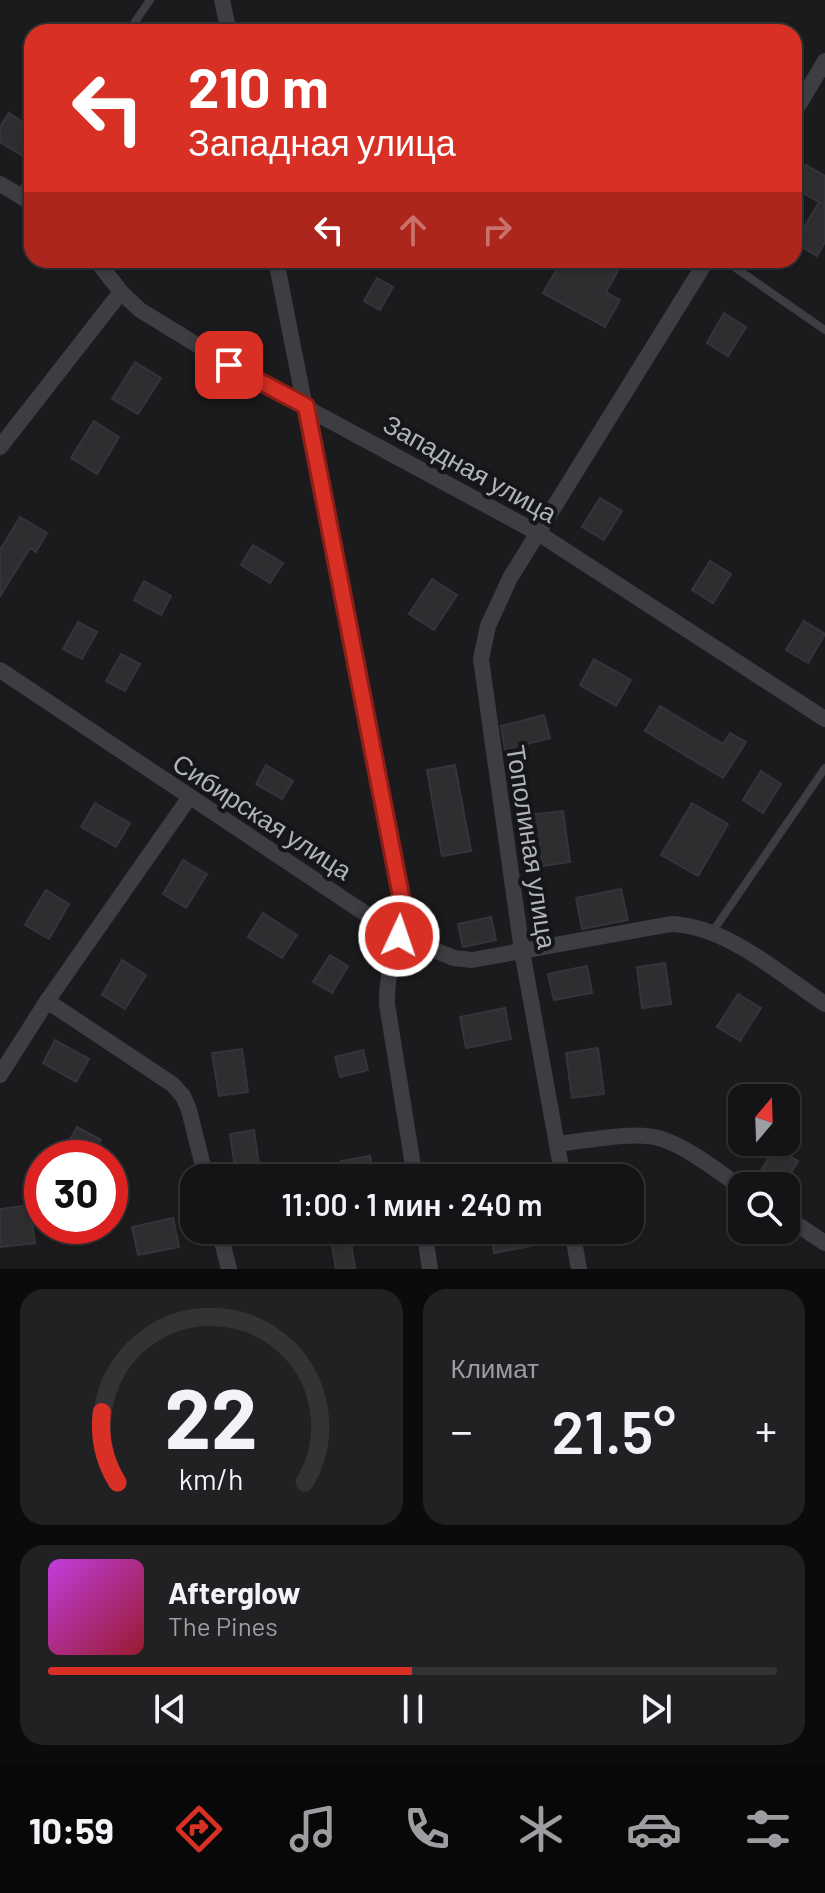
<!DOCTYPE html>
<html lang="ru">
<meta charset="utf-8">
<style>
:root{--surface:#141416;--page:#212123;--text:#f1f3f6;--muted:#9d9ea1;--line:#333335;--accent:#d93025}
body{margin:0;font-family:Barlow,sans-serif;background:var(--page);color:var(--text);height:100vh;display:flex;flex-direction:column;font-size:30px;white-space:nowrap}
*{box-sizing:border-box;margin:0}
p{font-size:26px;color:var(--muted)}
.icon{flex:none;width:44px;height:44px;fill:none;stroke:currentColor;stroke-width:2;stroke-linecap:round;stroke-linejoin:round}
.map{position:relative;height:1269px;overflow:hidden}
.details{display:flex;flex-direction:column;gap:20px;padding:20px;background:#0b0b0c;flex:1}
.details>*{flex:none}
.top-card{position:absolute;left:24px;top:24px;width:778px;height:244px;border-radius:24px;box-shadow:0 2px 6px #0004,0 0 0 2px var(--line);background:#d93025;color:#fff;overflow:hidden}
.needle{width:52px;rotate:19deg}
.buttons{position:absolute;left:728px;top:1084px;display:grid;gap:16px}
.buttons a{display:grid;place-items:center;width:72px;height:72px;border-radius:16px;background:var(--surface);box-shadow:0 2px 6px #0004,0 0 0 2px var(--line);font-size:40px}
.speed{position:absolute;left:24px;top:1140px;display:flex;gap:16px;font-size:40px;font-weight:700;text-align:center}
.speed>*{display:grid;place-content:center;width:104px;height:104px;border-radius:50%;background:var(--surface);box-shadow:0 2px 6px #0004,0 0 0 2px var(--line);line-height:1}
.speed .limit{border:12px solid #d22;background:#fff;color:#111}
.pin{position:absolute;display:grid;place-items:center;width:68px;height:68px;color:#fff;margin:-34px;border-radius:16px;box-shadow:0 4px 12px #0006}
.me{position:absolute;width:88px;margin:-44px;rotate:3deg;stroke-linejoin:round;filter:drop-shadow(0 0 6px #0008)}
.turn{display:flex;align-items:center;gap:28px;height:168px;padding:0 32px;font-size:36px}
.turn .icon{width:104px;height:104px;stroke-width:2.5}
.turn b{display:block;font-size:56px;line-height:68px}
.lanes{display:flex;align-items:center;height:76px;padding:0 32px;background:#0003;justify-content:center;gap:40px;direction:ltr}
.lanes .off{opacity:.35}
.big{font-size:60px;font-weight:600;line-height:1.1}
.details .tile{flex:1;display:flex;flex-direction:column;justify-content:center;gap:12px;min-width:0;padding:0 28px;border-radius:24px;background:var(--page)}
.details .dial{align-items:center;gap:0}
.dial svg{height:208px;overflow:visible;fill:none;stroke:var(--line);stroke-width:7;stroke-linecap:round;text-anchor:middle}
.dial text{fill:var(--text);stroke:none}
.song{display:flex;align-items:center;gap:24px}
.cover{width:96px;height:96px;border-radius:12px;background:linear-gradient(135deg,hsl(290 70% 55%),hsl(350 70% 35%))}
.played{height:8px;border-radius:4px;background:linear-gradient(90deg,var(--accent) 50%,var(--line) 50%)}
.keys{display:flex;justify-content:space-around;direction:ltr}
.heat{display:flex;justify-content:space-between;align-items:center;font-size:44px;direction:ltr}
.details .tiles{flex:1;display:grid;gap:20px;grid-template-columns:1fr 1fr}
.tile:last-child{grid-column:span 2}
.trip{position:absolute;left:180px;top:1164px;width:464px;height:80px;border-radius:24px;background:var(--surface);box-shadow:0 2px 6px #0004,0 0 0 2px var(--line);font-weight:600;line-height:80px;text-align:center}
.tabs{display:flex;height:128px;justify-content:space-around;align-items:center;background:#080809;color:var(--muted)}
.tabs .icon{width:56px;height:56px}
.tabs .current{color:var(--accent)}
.tabs b{font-size:36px;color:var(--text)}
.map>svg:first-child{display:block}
.building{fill:#2e2e31;stroke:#353539;stroke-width:2}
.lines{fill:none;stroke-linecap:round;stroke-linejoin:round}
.lane{stroke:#3c3e42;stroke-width:8}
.street{stroke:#3c3e42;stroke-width:16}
.route-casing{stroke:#8d1f18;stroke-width:20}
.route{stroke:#d93025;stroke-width:14}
.labels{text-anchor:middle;stroke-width:8;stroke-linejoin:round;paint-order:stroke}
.street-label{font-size:26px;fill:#aeb4bc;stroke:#161618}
</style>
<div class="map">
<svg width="825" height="1269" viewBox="0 0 825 1269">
<rect width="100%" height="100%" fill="#1b1b1d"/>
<g class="building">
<path d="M9 113 32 128V149L26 158 0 142V127Z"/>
<path d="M806 165 825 176V242L817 256 795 243 819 202 794 188Z"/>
<path d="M562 260H624L606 292 620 300 605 327 543 293Z"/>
<path d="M377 278 393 287 380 310 364 301Z"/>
<path d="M724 313 746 327 728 356 707 343Z"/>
<path d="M135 362 161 378 138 414 112 399Z"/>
<path d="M94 421 119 437 97 474 71 458Z"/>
<path d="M600 498 622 511 604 540 582 527Z"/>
<path d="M20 517 47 533 36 552 30 548 0 596V550Z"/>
<path d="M253 545 283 563 270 583 241 565Z"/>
<path d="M710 561 731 574 713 603 692 590Z"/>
<path d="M432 579 457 595 434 630 409 614Z"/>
<path d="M144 581 171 596 161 615 134 600Z"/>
<path d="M804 621 825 634 808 663 786 650Z"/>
<path d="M78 622 97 632 82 659 63 649Z"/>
<path d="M121 654 140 664 125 691 106 681Z"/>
<path d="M594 659 631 680 616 706 580 685Z"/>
<path d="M660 706 723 744 730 733 746 742 723 778 645 731Z"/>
<path d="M544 715 550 738 505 750 501 726Z"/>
<path d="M266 765 293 781 282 799 256 784Z"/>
<path d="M455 765 471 851 442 856 427 770Z"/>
<path d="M761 771 781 784 763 813 743 800Z"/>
<path d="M95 803 130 823 116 847 81 827Z"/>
<path d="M692 803 728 824 698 876 661 855Z"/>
<path d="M563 811 570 862 535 867 528 815Z"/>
<path d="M183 860 207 874 186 908 163 894Z"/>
<path d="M621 889 628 920 582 929 576 898Z"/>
<path d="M46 890 69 904 49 939 25 925Z"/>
<path d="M263 913 297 935 282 958 248 937Z"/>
<path d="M491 917 496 940 463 947 458 924Z"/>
<path d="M330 955 348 966 332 993 313 982Z"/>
<path d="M122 960 146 975 125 1009 102 995Z"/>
<path d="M665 963 671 1004 642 1008 637 967Z"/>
<path d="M587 966 592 993 554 1000 548 974Z"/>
<path d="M738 994 761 1008 740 1041 717 1027Z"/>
<path d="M505 1008 511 1039 466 1048 460 1017Z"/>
<path d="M55 1040 89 1059 76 1082 43 1063Z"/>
<path d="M598 1048 604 1094 572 1098 566 1053Z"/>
<path d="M242 1049 248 1092 219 1096 212 1053Z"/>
<path d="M363 1050 368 1070 340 1077 335 1057Z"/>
<path d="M77 1127 101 1140 92 1156 68 1143Z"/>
<path d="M254 1130 259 1165 235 1168 230 1134Z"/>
<path d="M775 1147 798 1161 783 1186H763L755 1181Z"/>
<path d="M370 1156 374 1178H343L341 1161Z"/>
<path d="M30 1205 35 1243 0 1247V1209Z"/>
<path d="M173 1218 179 1247 138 1255 132 1227Z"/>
<path d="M490 1230H527L531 1246 494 1253Z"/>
<path d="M351 1242 355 1269H336L332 1245Z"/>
</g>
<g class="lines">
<g class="lane">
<path d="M128 32 150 0"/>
<path d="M19 195 32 176"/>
<path d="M724 260 825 330"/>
<path d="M713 931 825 768"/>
</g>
<g class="street">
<path d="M222 0 229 32"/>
<path d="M794 113 825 61"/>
<path d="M0 184 32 203"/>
<path d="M96 260 121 292 140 310 251 378 538 533 825 719"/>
<path d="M276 260 401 896C401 934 386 967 387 1004L415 1178"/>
<path d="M0 447 121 292"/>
<path d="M0 670 399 936 454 958 472 960 671 924C728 926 779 974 825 1004"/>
<path d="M47 1001 172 1084 183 1096 189 1110 206 1178"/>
<path d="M0 1075 47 1001 189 798"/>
<path d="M557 1144C586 1141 635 1130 662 1139 691 1149 717 1171 742 1188"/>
<path d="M563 1178 522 951 481 659 488 626 510 578 707 260"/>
<path d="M786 1217 825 1243"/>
<path d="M219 1230 229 1269"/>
<path d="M424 1230 430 1269"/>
<path d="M572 1230 579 1269"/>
</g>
</g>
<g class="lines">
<defs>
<path id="route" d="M229 365 306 406 401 896 399 936"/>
</defs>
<use href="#route" class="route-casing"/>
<use href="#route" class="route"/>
</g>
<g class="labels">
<g class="street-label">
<text transform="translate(470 469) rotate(29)" y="9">Западная улица</text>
<text transform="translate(262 817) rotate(33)" y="9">Сибирская улица</text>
<text transform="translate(531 847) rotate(81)" y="9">Тополиная улица</text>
</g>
</g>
</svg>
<div class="buttons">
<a><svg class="needle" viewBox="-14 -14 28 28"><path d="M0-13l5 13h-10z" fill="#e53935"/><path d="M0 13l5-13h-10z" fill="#9d9ea1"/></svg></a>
<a><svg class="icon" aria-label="search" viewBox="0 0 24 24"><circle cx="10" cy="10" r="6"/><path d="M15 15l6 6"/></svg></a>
</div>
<div class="speed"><div class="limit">30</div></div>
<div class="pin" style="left:229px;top:365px;background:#d93025"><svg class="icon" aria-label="arrive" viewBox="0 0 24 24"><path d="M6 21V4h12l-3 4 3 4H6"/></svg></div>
<svg class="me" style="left:399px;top:936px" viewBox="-20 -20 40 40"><circle r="17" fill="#d93025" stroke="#fff" stroke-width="3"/><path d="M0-11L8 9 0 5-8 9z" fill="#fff"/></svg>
<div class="trip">11:00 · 1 мин · 240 m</div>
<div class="top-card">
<div class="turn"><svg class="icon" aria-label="left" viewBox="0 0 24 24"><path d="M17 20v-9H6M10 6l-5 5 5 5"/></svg><div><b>210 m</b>Западная улица</div></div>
<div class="lanes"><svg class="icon" aria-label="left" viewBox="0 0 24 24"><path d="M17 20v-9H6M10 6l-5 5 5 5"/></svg><svg class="icon off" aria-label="ahead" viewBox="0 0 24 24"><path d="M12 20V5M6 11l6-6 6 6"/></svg><svg class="icon off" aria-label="right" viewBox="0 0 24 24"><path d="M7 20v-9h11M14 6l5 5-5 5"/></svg></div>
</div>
</div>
<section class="details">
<div class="tiles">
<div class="tile dial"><svg viewBox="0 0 100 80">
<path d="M14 69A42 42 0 1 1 86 69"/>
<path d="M14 69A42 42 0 0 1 8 42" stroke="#d93025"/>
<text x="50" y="56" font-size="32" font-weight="700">22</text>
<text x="50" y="72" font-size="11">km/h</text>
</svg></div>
<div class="tile"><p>Климат</p>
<div class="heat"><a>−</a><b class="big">21.5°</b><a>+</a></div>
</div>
<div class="tile">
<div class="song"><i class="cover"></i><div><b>Afterglow</b><p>The Pines</p></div></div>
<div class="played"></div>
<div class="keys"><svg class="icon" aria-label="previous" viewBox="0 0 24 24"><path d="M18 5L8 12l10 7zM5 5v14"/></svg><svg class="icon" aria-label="pause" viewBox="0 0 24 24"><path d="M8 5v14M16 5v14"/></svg><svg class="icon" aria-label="next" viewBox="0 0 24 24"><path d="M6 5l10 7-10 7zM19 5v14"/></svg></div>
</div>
</div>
</section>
<nav class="tabs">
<b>10:59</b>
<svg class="icon current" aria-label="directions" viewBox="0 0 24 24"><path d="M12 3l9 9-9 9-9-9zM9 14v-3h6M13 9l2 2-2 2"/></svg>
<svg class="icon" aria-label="music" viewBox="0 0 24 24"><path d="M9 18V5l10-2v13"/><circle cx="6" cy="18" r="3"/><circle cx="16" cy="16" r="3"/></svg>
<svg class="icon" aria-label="phone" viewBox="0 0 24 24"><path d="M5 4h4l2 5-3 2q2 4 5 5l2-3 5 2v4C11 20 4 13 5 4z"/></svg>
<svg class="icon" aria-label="climate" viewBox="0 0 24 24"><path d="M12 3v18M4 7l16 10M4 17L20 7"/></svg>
<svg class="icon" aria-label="car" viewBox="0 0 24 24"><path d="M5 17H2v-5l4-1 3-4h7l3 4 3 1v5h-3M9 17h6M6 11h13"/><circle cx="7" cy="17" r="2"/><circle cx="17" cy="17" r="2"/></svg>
<svg class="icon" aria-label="filters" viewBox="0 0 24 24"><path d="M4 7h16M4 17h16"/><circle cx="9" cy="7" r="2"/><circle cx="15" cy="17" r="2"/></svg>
</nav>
